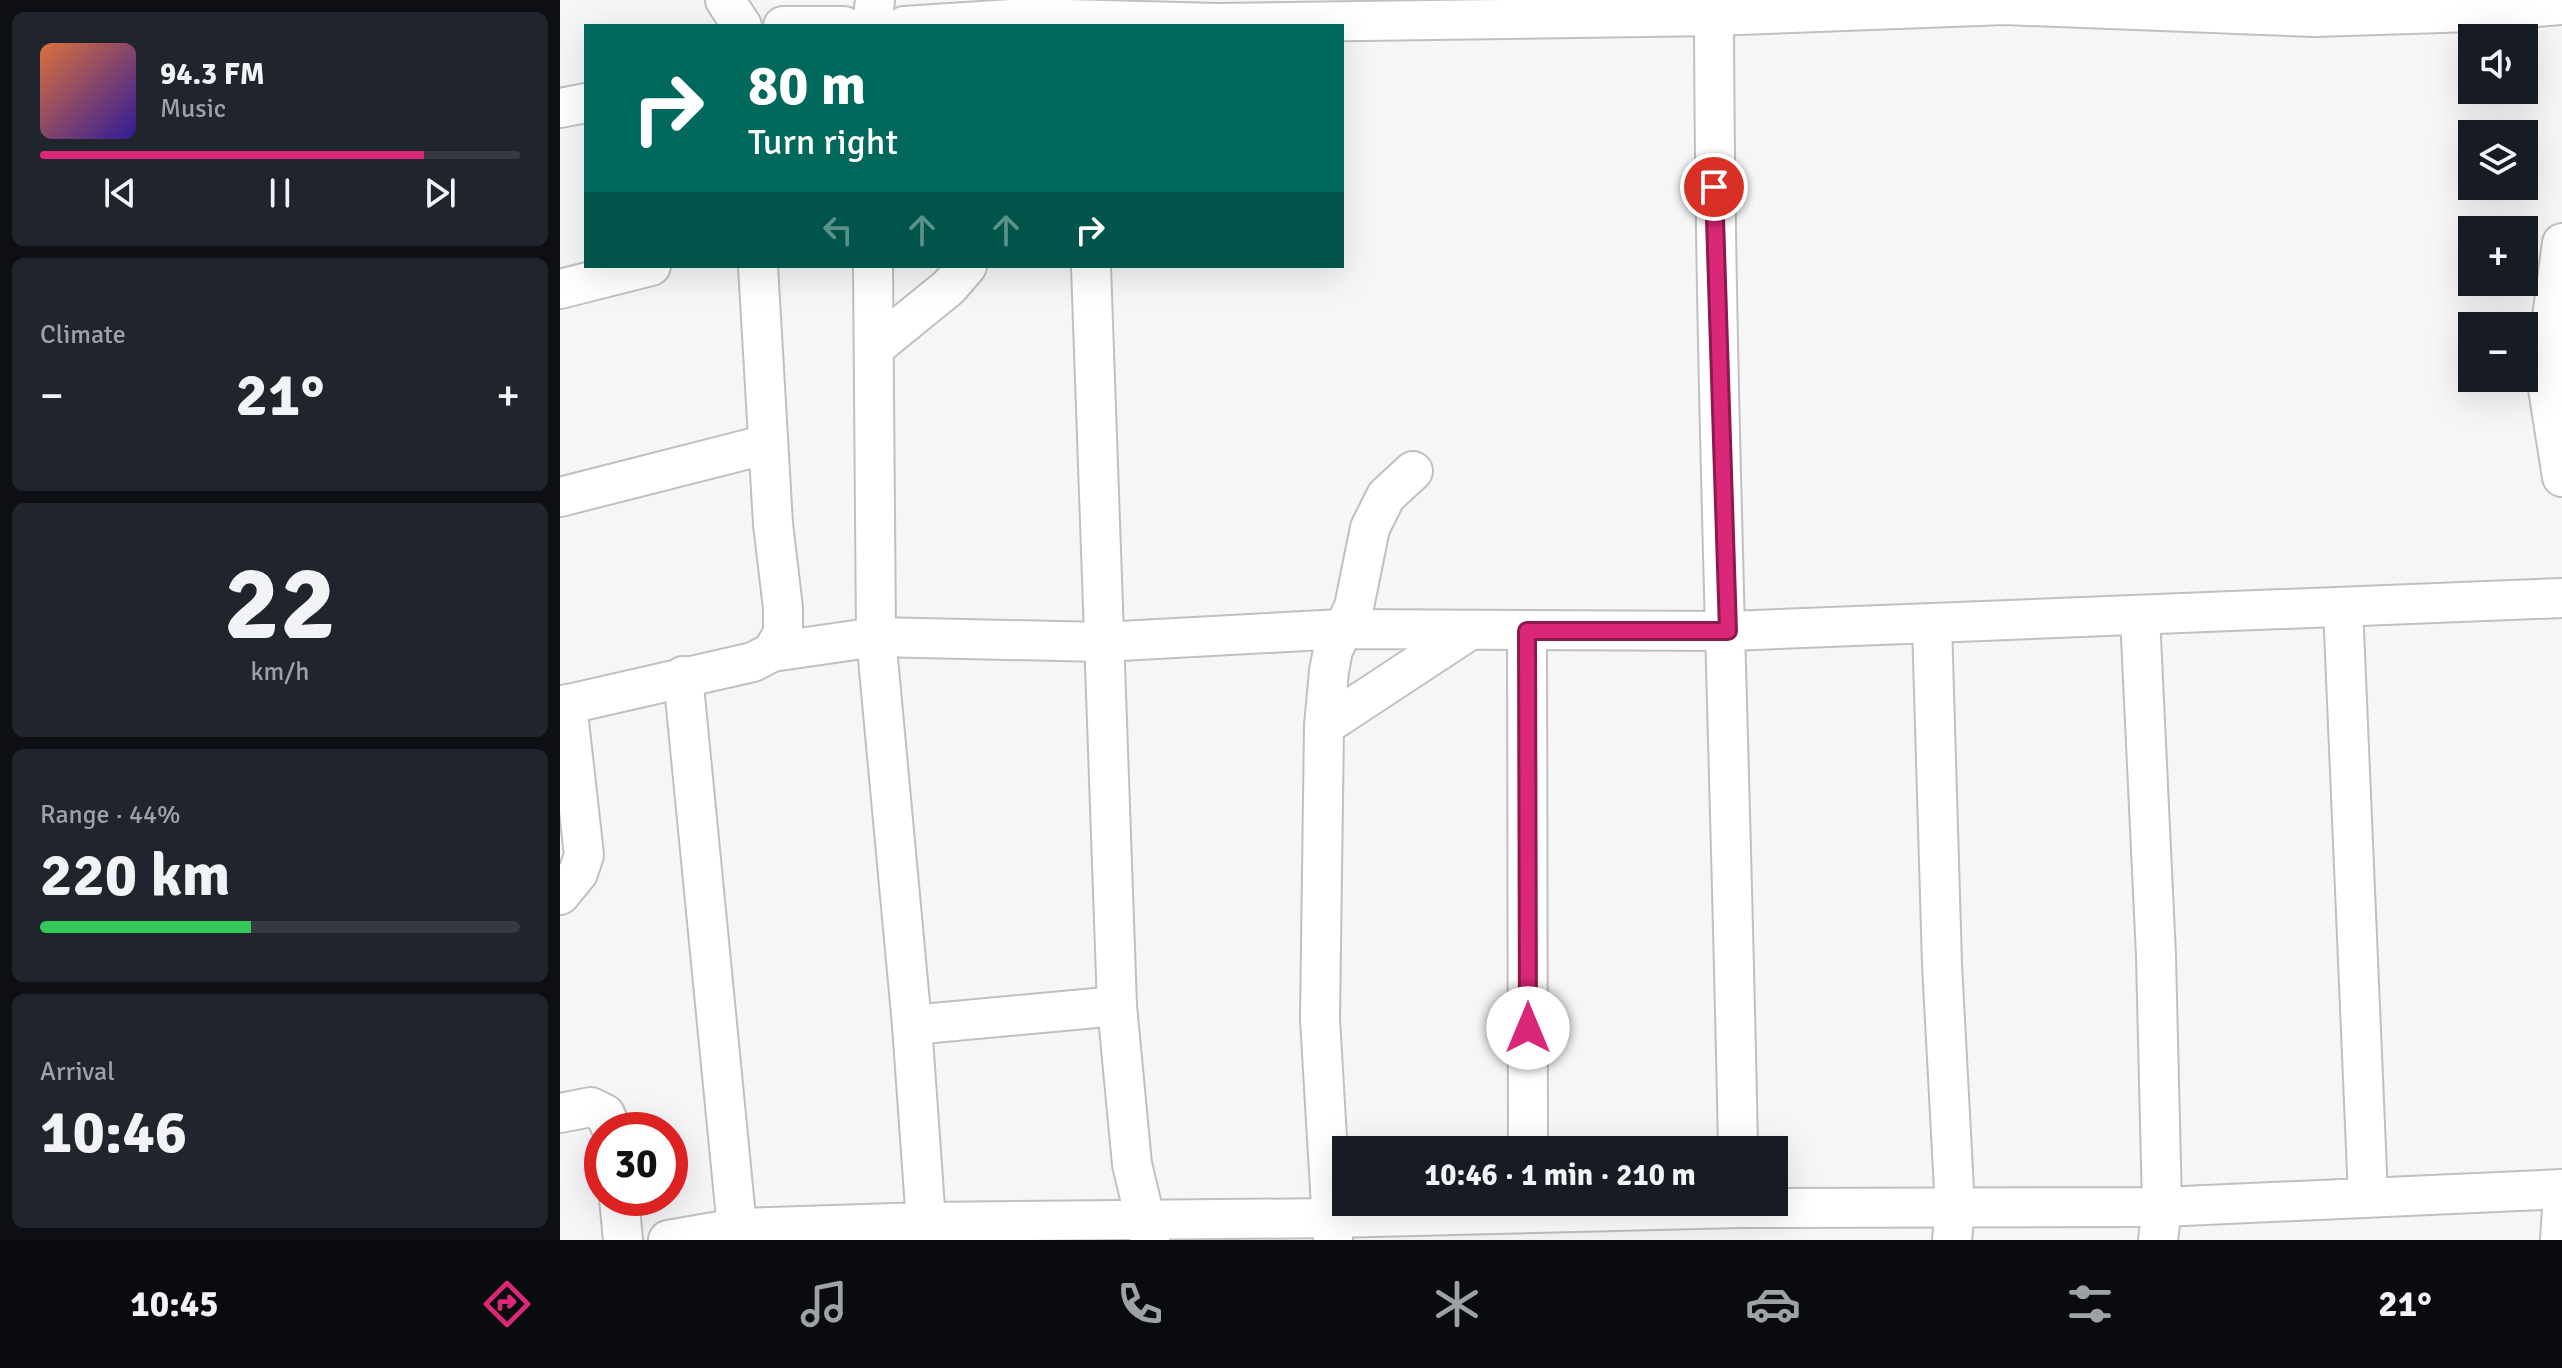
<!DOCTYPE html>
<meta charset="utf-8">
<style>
:root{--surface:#171b24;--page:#20242c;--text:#f1f3f6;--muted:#9ea1a6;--line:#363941;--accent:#db2777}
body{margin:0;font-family:Signika,sans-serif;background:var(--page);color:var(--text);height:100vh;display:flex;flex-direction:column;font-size:30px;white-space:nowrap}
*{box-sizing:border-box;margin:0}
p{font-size:26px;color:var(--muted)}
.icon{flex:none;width:44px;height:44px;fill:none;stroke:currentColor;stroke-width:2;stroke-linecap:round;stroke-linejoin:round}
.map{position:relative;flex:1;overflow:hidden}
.panel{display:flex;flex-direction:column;gap:12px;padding:12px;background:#0d0f14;width:560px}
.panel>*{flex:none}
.top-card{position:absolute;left:24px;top:24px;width:760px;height:244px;border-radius:0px;box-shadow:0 8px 32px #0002;background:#00695c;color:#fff;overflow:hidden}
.controls{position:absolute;left:1898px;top:24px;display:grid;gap:16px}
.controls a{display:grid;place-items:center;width:80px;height:80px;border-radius:0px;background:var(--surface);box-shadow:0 8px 32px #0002;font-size:40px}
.speed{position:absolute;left:24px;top:1112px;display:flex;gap:16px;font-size:40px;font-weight:700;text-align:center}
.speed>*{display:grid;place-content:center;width:104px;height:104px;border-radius:50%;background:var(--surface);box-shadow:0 8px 32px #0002;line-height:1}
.speed .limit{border:12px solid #d22;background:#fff;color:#111}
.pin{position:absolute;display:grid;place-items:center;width:68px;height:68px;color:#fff;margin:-34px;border:4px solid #fff;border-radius:50%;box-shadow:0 2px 8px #0007}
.me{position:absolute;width:88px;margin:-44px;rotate:0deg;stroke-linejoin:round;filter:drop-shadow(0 0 6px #0008)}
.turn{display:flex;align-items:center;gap:28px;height:168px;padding:0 32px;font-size:36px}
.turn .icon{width:104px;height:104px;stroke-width:2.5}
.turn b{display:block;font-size:56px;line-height:68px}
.lanes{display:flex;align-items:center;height:76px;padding:0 32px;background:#0003;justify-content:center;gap:40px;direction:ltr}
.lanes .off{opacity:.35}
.big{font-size:60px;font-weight:700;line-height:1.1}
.panel .tile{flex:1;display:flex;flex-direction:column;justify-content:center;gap:12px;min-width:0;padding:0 28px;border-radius:12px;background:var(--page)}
.panel .dial{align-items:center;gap:0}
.dial b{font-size:104px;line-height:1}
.song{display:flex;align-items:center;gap:24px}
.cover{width:96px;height:96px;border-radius:12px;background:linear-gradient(135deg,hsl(20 70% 55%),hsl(250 70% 35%))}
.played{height:8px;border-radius:4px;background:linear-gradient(90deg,var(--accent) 80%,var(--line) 80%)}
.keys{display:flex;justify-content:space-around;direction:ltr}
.heat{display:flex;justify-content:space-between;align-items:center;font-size:44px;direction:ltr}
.charge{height:12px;border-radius:6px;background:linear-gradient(90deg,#34c759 44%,var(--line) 0)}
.trip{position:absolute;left:772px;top:1136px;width:456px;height:80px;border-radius:0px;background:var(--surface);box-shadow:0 8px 32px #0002;font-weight:700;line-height:80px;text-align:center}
.menu{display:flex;height:128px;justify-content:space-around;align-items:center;background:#090b0e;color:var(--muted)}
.menu .icon{width:56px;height:56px}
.menu .active{color:var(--accent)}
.menu b{font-size:36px;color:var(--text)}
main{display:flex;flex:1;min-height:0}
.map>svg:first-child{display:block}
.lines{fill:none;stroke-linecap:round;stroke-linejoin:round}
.minor-casing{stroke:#c0c0c3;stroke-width:42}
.minor{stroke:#fff;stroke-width:38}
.route-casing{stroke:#8e194d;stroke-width:20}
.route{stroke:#db2777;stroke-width:14}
</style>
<main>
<section class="panel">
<div class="tile">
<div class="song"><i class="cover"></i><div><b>94.3 FM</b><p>Music</p></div></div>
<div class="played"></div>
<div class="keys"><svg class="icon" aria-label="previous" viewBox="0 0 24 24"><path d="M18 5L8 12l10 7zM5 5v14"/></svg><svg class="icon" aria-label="pause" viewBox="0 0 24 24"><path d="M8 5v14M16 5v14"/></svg><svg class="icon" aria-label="next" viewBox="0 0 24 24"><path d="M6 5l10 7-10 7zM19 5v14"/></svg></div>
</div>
<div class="tile"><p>Climate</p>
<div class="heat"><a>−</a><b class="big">21°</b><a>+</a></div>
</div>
<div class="tile dial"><b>22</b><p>km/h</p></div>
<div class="tile"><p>Range · 44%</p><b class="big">220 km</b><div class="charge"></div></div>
<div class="tile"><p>Arrival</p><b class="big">10:46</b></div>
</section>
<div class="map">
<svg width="2002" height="1240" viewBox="0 0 2002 1240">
<rect width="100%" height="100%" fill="#f6f6f9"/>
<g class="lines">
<defs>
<g id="minor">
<path d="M165 0 182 26"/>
<path d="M1154 16C1155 394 1171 772 1178 1150"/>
<path d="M223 26H284"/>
<path d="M312 26 315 0"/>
<path d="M344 26 467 18 658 23 1154 16 1445 5 1754 17 1913 12 2002 5"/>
<path d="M0 108 26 103"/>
<path d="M2002 243 1985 370 2002 477"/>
<path d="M198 266 213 524 223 608V633L212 652"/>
<path d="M313 266 316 637 352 1025 366 1222 379 1240"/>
<path d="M531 266 557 1006 572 1164 590 1240"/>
<path d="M0 289 91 266"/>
<path d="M314 348 389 287 407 266"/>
<path d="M0 497 208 444"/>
<path d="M1783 607 1808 1196"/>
<path d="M1580 616 1596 956 1602 1207 1598 1240"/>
<path d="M1372 624 1382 964 1395 1209 1392 1240"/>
<path d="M967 631 968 1150"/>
<path d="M123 676 177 1228"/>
<path d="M0 706 193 662 212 652 316 637 542 642 781 629 1168 631 2002 598"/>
<path d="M764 726 907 632"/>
<path d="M0 895 18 873 24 855 7 704"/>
<path d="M352 1025 557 1006"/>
<path d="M0 1113 31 1107 45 1114 52 1130"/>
<path d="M59 1198 63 1240"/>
<path d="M108 1240 177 1228 366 1222 774 1218 1179 1208 1602 1207 2002 1189"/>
<path d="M773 1240 760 1019 764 726 769 671 773 650 794 607 810 528 826 496 853 471"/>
<path d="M2000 1240 2002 1209"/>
</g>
</defs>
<use href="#minor" class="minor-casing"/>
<use href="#minor" class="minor"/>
</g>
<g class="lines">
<defs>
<path id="route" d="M968 1028 967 631H1168L1154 187"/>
</defs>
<use href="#route" class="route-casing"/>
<use href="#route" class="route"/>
</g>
</svg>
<div class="controls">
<a><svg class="icon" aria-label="sound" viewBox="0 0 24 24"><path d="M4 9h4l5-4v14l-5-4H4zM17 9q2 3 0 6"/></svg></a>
<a><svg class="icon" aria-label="layers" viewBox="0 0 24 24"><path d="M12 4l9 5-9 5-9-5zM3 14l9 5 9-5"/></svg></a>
<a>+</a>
<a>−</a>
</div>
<div class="speed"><div class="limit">30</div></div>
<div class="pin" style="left:1154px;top:187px;background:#d93025"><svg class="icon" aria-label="arrive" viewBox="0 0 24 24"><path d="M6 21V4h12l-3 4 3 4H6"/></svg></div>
<svg class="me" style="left:968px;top:1028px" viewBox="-20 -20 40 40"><circle r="19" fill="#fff"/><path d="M0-13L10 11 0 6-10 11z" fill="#db2777"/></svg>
<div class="trip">10:46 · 1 min · 210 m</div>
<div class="top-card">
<div class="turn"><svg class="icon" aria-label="right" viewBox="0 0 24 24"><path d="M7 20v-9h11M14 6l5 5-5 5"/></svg><div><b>80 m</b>Turn right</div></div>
<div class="lanes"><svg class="icon off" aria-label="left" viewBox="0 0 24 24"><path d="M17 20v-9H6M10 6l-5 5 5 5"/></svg><svg class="icon off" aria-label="ahead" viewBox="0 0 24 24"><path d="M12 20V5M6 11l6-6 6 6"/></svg><svg class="icon off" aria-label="ahead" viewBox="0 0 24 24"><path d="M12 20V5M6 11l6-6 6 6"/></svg><svg class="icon" aria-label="right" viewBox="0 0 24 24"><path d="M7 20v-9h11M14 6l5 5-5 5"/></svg></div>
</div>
</div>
</main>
<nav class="menu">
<b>10:45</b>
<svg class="icon active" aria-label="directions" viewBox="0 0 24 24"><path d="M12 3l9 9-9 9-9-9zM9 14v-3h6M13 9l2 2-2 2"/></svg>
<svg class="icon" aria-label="music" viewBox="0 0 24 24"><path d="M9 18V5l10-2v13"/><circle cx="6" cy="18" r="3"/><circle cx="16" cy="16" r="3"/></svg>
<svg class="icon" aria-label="phone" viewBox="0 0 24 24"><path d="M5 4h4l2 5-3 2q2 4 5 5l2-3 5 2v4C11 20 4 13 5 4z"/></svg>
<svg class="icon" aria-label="climate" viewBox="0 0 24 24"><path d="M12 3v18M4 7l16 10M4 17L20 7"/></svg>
<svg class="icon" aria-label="car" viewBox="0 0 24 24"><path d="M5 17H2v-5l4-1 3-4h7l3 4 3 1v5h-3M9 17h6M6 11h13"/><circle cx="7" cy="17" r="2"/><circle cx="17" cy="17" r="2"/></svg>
<svg class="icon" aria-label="filters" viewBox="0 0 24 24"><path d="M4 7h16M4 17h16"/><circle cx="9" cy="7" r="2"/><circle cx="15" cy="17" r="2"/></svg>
<b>21°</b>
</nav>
